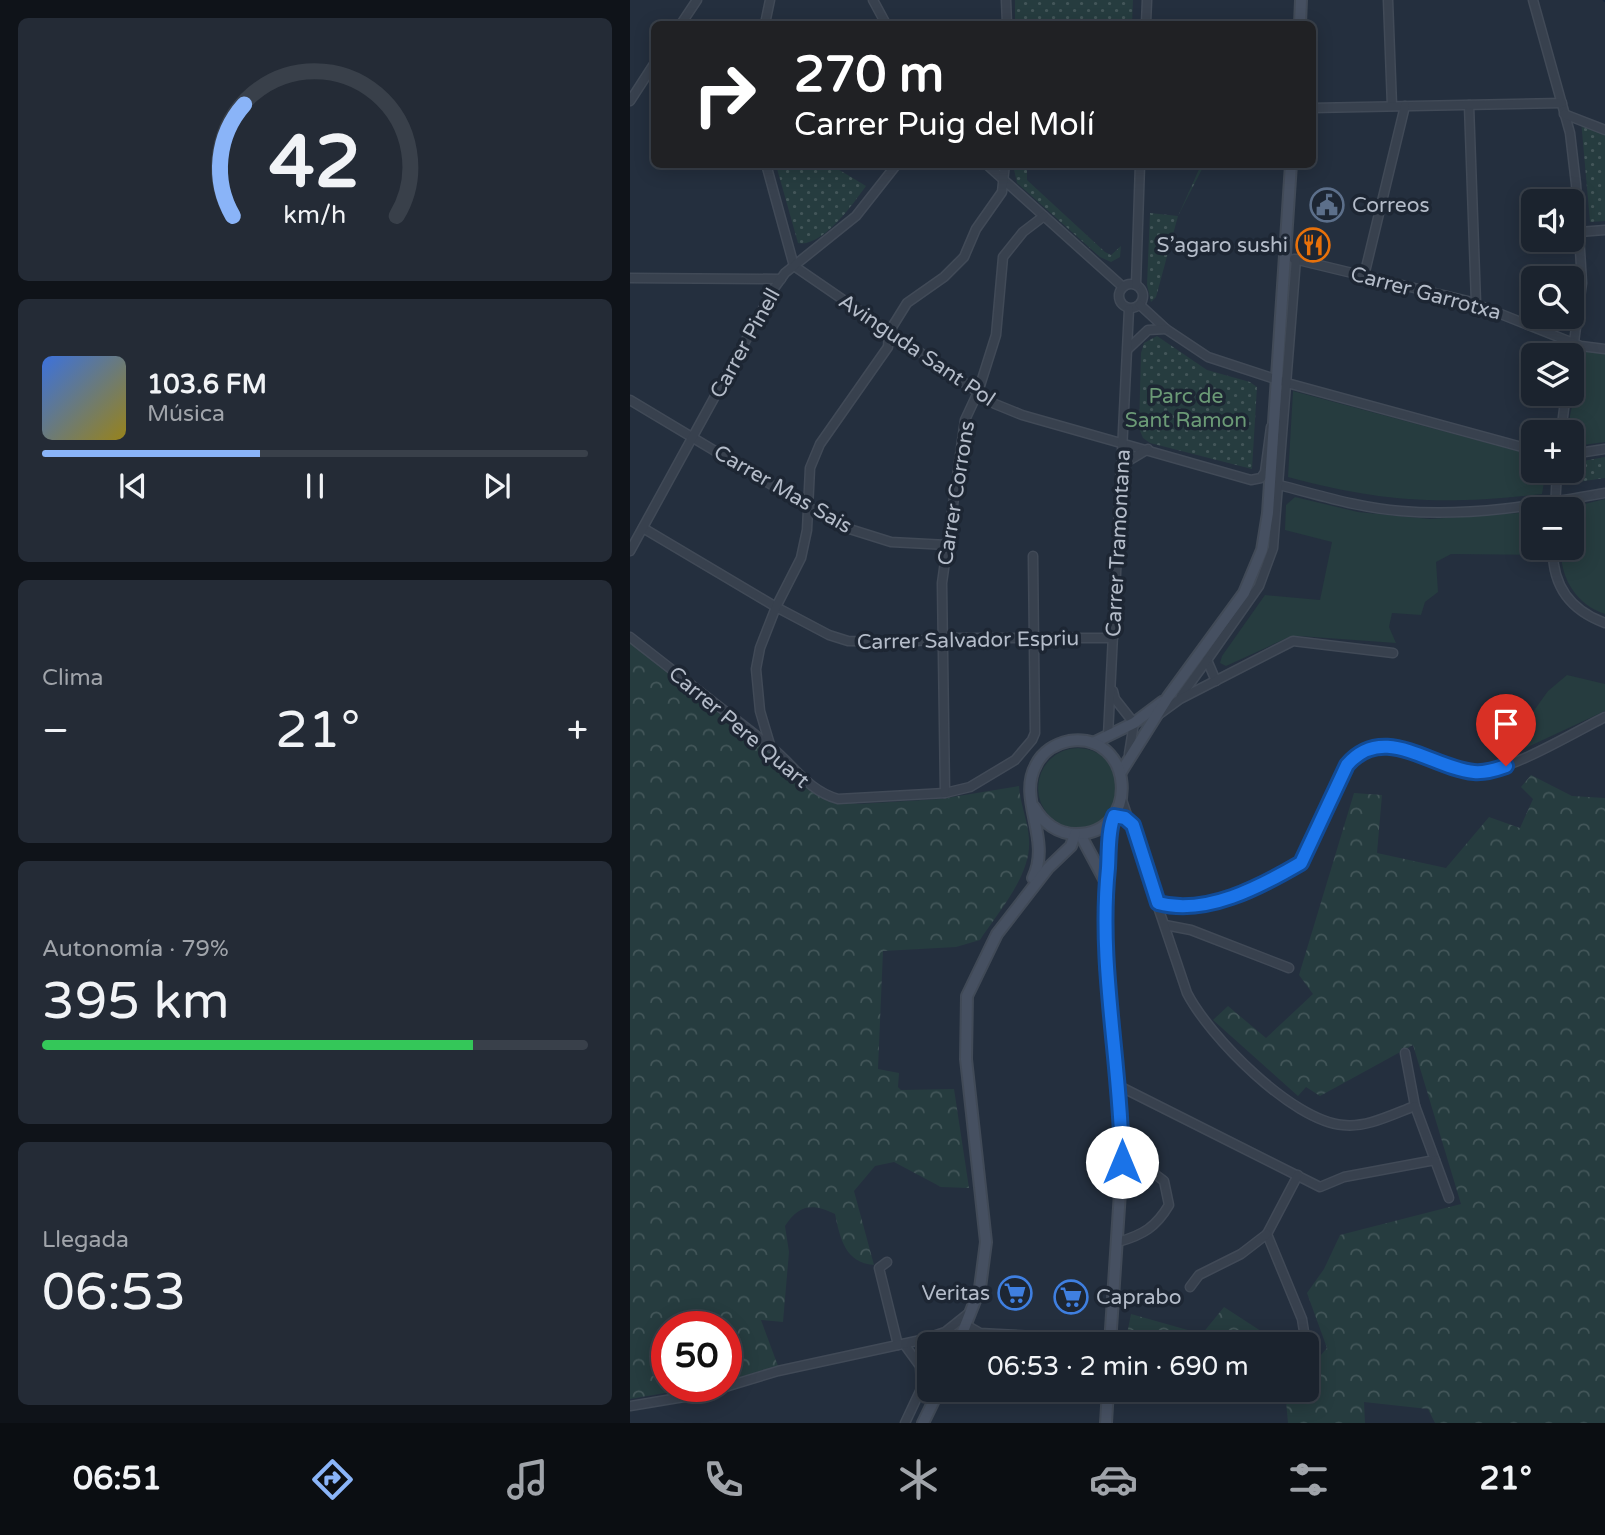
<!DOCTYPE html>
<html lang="es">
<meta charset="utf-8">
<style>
:root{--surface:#1b232e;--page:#242b36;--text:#f1f3f6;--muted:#a0a4aa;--line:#39404a;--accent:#8ab4f8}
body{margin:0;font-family:"Varela Round",sans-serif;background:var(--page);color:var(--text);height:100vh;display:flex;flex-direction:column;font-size:26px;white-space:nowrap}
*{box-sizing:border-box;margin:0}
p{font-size:23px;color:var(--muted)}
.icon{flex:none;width:38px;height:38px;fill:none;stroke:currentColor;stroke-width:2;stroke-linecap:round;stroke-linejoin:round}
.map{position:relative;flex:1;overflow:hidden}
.sheet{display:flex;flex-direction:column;gap:18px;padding:18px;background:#0f1319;width:630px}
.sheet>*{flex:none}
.guide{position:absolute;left:21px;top:21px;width:665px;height:147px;border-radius:10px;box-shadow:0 4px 18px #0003,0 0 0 2px var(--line);background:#202124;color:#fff;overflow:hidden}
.controls{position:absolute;left:891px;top:189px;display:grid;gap:14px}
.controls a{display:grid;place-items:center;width:63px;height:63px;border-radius:10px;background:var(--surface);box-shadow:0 4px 18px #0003,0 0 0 2px var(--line);font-size:35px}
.speed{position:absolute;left:21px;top:1311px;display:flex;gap:14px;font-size:35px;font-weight:700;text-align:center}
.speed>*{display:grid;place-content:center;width:91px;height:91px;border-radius:50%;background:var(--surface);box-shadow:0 4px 18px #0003,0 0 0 2px var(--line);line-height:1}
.speed .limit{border:10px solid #d22;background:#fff;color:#111}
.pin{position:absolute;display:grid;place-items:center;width:60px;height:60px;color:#fff;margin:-72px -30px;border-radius:50% 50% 50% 0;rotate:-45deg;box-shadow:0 0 7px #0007}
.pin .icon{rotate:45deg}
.me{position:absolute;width:77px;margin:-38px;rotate:0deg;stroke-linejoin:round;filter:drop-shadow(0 0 5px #0008)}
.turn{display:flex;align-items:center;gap:24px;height:147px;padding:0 28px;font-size:32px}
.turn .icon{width:91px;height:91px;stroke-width:2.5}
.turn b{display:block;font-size:49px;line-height:60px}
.big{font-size:52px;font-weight:600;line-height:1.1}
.sheet .widget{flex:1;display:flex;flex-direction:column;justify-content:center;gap:10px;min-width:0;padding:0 24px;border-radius:10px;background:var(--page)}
.sheet .dial{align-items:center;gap:0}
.dial svg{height:182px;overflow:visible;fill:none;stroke:var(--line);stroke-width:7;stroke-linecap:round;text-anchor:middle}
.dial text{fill:var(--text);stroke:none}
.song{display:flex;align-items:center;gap:21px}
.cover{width:84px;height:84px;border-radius:10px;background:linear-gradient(135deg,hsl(220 70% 55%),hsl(50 70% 35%))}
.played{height:7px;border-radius:4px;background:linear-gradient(90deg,var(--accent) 40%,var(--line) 40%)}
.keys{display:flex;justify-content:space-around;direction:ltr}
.heat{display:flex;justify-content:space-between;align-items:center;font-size:38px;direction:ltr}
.charge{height:10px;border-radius:5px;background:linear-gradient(90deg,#34c759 79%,var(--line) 0)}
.trip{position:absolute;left:287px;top:1332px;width:402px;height:70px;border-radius:10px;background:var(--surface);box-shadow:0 4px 18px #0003,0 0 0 2px var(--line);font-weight:600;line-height:70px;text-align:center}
.tab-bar{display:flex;height:112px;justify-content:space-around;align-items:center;background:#0b0e12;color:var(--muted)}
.tab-bar .icon{width:49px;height:49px}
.tab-bar .selected{color:var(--accent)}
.tab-bar b{font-size:32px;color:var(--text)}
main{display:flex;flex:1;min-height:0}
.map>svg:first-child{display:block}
.green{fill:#263c3f}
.forest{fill:url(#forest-crowns)}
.park{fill:url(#park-dots)}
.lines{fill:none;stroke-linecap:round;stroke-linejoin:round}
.stream{stroke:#17263c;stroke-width:2.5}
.street-casing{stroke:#414a57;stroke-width:11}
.secondary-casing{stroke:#414a57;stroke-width:14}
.street{stroke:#38414e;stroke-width:8}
.secondary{stroke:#465061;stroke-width:10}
.route-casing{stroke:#114b97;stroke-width:18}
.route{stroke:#1a73e8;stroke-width:12}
.labels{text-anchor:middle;stroke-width:7;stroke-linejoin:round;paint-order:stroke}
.poi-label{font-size:21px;fill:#b4bcc9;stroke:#1d2633;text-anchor:start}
.street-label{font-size:21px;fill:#b4bcc9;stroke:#1d2633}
.park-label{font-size:21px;fill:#6b9a76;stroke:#1d2633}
</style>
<main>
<section class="sheet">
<div class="widget dial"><svg viewBox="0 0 100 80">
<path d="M14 69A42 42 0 1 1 86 69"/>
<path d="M14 69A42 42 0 0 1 19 20" stroke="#8ab4f8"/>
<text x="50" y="56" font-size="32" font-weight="700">42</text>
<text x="50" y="72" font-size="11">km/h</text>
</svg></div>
<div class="widget">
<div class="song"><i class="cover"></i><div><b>103.6 FM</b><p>Música</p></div></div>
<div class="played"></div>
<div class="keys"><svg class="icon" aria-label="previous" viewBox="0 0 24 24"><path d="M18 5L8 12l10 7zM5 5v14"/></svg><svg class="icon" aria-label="pause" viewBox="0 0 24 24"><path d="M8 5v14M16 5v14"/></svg><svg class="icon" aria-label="next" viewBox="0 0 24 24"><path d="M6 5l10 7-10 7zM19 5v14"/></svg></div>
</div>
<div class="widget"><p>Clima</p>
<div class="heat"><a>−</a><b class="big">21°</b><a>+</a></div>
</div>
<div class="widget"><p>Autonomía · 79%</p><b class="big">395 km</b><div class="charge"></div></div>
<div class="widget"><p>Llegada</p><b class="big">06:53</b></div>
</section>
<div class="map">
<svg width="975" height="1423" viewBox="0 0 975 1423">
<defs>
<pattern id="forest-crowns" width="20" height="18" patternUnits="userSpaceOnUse" patternTransform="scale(1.75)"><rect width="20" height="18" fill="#263c3f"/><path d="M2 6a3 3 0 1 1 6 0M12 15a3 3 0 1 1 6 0" fill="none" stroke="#435659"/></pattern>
<pattern id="park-dots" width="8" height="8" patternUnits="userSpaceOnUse" patternTransform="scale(1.75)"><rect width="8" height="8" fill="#263c3f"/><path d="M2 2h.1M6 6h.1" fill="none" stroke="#435659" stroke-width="1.8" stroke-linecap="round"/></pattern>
</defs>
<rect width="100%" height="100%" fill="#242f3e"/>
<g class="green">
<path d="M952 351 975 353V442L945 446 942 443V432H937Z"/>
<path d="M663 391 903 455V471H916L912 494C814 505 754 503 658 477Z"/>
<path d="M665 497 728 512 800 519 903 512V548H917V555L821 554 806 562 808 592 795 602 791 615 762 613 759 627 766 643 669 636 657 638 596 666 590 663 592 656 635 595 690 600 702 542 655 530 656 505Z"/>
<path d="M975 499V614C946 604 930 578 931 548H942V509H934Z"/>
<path d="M937 675 975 684V711L868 761 918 691Z"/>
<circle cx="448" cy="788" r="40"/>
</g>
<g class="forest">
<path d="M0 636 155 760 187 794 228 804 310 799 389 786C390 804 398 820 399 839 402 875 368 912 350 940L326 947 253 951 248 1069 269 1073 268 1087 271 1090 324 1089 339 1188 311 1187 264 1162 245 1166 224 1191 244 1265C215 1263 210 1238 205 1214 183 1203 169 1204 155 1226L159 1252 153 1322 131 1320 148 1366 96 1381V1326H37V1386H75L0 1399Z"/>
<path d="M901 775 942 796 975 798V1423H805L798 1409 734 1402 735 1423H658L655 1390H677V1361L683 1364 697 1348 677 1293 694 1269 710 1235 831 1204 783 1045 690 1096 676 1087 668 1096 583 1020 598 1006 636 1038 683 994 669 975 724 793 752 795 747 853 816 868 859 817 890 828 903 799 891 787Z"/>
<path d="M594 1307 651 1344H495L501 1314 572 1334Z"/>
</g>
<g class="park">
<path d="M385 0H503L502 24H385Z"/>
<path d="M951 120 975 134V221L960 222Z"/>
<path d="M146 165H201L236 186C223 204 192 248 168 243Z"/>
<path d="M383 165H397V180L475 252 481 255 491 246 490 257 481 262 470 257 387 183Z"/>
<path d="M571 165H574L572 169 548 216 526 297 521 302 517 285 520 213 548 216Z"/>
<path d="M527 336 577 370 620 382 627 387 622 469 520 443 513 438 509 428 511 353 514 343Z"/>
<path d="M975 457V478L934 484V471H942V463Z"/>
</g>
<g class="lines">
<path class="stream" d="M974 0 975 1"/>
<defs>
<g id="street">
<path d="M243 0 256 24"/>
<path d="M376 0 377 24"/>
<path d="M758 0 762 106"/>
<path d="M903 0 940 133 946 184 952 283 942 357"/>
<path d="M51 24 67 0"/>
<path d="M135 24 140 0"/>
<path d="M516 24 517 0"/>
<path d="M0 101 24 64"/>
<path d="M839 105 846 303"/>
<path d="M682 108 932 103"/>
<path d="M934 114 975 130"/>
<path d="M136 164 164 266 365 404 392 415 621 480 631 478 635 472 641 427"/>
<path d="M356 164 493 287"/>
<path d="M949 232 975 230"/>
<path d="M664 259 838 301 951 346 975 349"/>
<path d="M734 276 775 106"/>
<path d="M0 278 151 279"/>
<circle cx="501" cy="296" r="12"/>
<path d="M506 285 510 164"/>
<path d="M510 305 536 329 578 357 657 383 903 450"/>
<path d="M498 349 518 330 536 329"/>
<path d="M0 400 210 526 261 542 317 545"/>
<path d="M931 432 936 394"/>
<path d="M942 454 975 449"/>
<path d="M493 464 518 449"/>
<path d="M649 485C689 495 729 508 771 511 840 517 908 505 975 493"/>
<path d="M925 509 927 471"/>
<path d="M13 528 146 607 199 635 218 641 279 642 313 638H483"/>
<path d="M923 548C922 585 940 610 975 623"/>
<path d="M0 551 145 287 155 273 226 216 267 164"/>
<path d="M0 637C47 674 94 710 141 747 165 766 177 790 208 799L315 793 340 787 385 760 402 740 405 733 403 556"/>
<path d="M586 681 577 660 629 586 643 548 666 259"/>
<path d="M483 691 485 699 504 723 499 754"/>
<path d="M551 696 577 660"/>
<path d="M528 715 550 699 663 641 763 653"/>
<path d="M478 736 499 309"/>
<path d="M141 748 130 711 126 669 130 648 146 607 171 558 177 530 180 468 190 444 258 347 259 332 277 303 314 277 334 257 346 229 372 192 375 164"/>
<path d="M315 793 312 583 335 420 348 392 366 335 373 257 393 232 414 216"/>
<path d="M528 903C576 916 630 887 671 863L717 765C756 721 803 772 847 772 877 773 945 732 975 717"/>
<path d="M535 925 561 930 659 968"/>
<path d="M775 1053 785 1106"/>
<path d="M489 1086 690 1187 714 1177 805 1160 785 1106C763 1114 737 1128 713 1125 662 1121 579 1036 557 993L492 800"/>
<path d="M805 1160 819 1198"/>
<path d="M668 1175 637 1234 672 1319 676 1344"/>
<path d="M488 1242C513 1235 526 1227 539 1205L534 1181 517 1168 492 1162"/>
<path d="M257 1262 249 1268 268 1345"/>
<path d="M560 1287 569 1275 611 1254 637 1234"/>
<path d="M336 1325 350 1333 481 1340"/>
<path d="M291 1340 299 1370"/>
<path d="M274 1344 290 1366 291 1384"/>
<path d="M0 1406 72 1394 148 1371 291 1340 315 1332 340 1312"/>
<path d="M275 1423 299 1372"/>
</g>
<g id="secondary">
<path d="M670 24 671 0"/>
<path d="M463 743 504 723 532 702"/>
<path d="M491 772 538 697 614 593 632 550 638 513 661 164"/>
<path d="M450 834 474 879"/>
<path d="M403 878C422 839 387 799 406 765 412 752 425 744 439 741 504 731 512 834 446 834 428 834 413 823 404 807"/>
<path d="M328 1344 350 1288 356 1242 336 1059 337 996 367 934 418 868 441 846 445 834"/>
<path d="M480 1344 492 1162 489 1086 475 963 476 885 482 818"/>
<path d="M293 1423 309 1390"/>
<path d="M476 1423 478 1390"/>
</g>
</defs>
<use href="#street" class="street-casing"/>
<use href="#secondary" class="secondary-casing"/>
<use href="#street" class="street"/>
<use href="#secondary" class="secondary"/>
</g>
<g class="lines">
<defs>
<path id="route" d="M492 1162C491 1063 468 967 478 868 479 852 478 830 484 816L495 818 503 825 528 903C576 916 630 887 671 863L717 765C754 722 801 768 844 772 855 773 865 770 876 766"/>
</defs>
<use href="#route" class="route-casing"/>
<use href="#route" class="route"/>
</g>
<defs>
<symbol id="civic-ring" viewBox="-11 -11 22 22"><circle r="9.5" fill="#1d2633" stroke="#5c6f8a" stroke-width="1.5"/><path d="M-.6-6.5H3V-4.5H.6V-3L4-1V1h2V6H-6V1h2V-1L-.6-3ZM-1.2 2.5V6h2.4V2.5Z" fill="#5c6f8a"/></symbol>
<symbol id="restaurant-ring" viewBox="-11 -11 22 22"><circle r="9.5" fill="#1d2633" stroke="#e8710a" stroke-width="1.5"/><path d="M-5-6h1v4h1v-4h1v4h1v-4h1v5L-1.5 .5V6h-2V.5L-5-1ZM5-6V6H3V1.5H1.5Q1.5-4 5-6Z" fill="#e8710a"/></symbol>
<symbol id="supermarket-ring" viewBox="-11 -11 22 22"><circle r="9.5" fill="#1d2633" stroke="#3f7fe0" stroke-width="1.5"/><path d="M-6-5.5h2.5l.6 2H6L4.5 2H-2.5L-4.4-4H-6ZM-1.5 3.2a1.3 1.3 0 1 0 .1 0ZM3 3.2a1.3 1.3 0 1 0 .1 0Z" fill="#3f7fe0"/></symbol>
</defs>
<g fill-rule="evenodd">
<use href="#civic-ring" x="678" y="186" width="38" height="38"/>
<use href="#restaurant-ring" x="664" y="226" width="38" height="38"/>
<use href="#supermarket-ring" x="366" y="1274" width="38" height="38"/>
<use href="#supermarket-ring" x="422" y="1278" width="38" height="38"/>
</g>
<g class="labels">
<g class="poi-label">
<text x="722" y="212">Correos</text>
<text x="658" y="252" text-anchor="end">S’agaro sushi</text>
<text x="360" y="1300" text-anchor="end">Veritas</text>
<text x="466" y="1304">Caprabo</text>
</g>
<g class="street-label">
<text transform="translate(796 293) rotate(15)" y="7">Carrer Garrotxa</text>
<text transform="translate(115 343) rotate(-61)" y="7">Carrer Pinell</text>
<text transform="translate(287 350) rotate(34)" y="7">Avinguda Sant Pol</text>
<text transform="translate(153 489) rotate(30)" y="7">Carrer Mas Sais</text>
<text transform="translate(326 493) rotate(-81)" y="7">Carrer Corrons</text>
<text transform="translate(488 543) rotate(-87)" y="7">Carrer Tramontana</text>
<text transform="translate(338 640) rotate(-1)" y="7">Carrer Salvador Espriu</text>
<text transform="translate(109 727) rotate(40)" y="7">Carrer Pere Quart</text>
</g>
<g class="park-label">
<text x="556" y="403">Parc de<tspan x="556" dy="24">Sant Ramon</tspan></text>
</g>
</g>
</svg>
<div class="controls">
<a><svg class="icon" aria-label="sound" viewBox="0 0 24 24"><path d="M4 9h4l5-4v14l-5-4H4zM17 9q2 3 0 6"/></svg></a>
<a><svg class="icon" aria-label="search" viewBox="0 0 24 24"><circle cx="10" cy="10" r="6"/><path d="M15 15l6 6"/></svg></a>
<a><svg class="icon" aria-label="layers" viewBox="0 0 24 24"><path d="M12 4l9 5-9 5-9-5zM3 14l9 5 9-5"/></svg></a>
<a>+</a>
<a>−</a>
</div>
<div class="speed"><div class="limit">50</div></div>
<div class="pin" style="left:876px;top:766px;background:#d93025"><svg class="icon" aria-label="arrive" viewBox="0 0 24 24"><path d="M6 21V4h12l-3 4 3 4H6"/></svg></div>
<svg class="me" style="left:492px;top:1162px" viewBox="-20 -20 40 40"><circle r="19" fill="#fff"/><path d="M0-13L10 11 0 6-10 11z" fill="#1a73e8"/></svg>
<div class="trip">06:53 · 2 min · 690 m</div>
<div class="guide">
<div class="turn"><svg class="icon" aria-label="right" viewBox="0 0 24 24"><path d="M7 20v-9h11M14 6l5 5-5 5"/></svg><div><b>270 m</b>Carrer Puig del Molí</div></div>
</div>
</div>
</main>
<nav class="tab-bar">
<b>06:51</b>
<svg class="icon selected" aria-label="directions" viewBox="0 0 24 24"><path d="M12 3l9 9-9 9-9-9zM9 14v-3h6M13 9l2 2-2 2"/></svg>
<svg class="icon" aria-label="music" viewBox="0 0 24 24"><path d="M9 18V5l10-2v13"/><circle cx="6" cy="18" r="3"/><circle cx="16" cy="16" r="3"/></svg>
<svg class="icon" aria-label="phone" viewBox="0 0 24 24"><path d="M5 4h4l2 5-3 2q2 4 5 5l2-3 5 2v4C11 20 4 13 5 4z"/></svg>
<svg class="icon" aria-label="climate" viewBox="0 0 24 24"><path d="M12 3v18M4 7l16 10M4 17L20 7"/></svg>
<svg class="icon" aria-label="car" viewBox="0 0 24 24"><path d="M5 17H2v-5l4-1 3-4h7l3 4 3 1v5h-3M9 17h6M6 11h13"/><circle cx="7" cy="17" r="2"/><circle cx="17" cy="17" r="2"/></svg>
<svg class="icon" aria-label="filters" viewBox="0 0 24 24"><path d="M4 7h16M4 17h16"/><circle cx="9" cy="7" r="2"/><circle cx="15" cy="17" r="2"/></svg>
<b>21°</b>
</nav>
